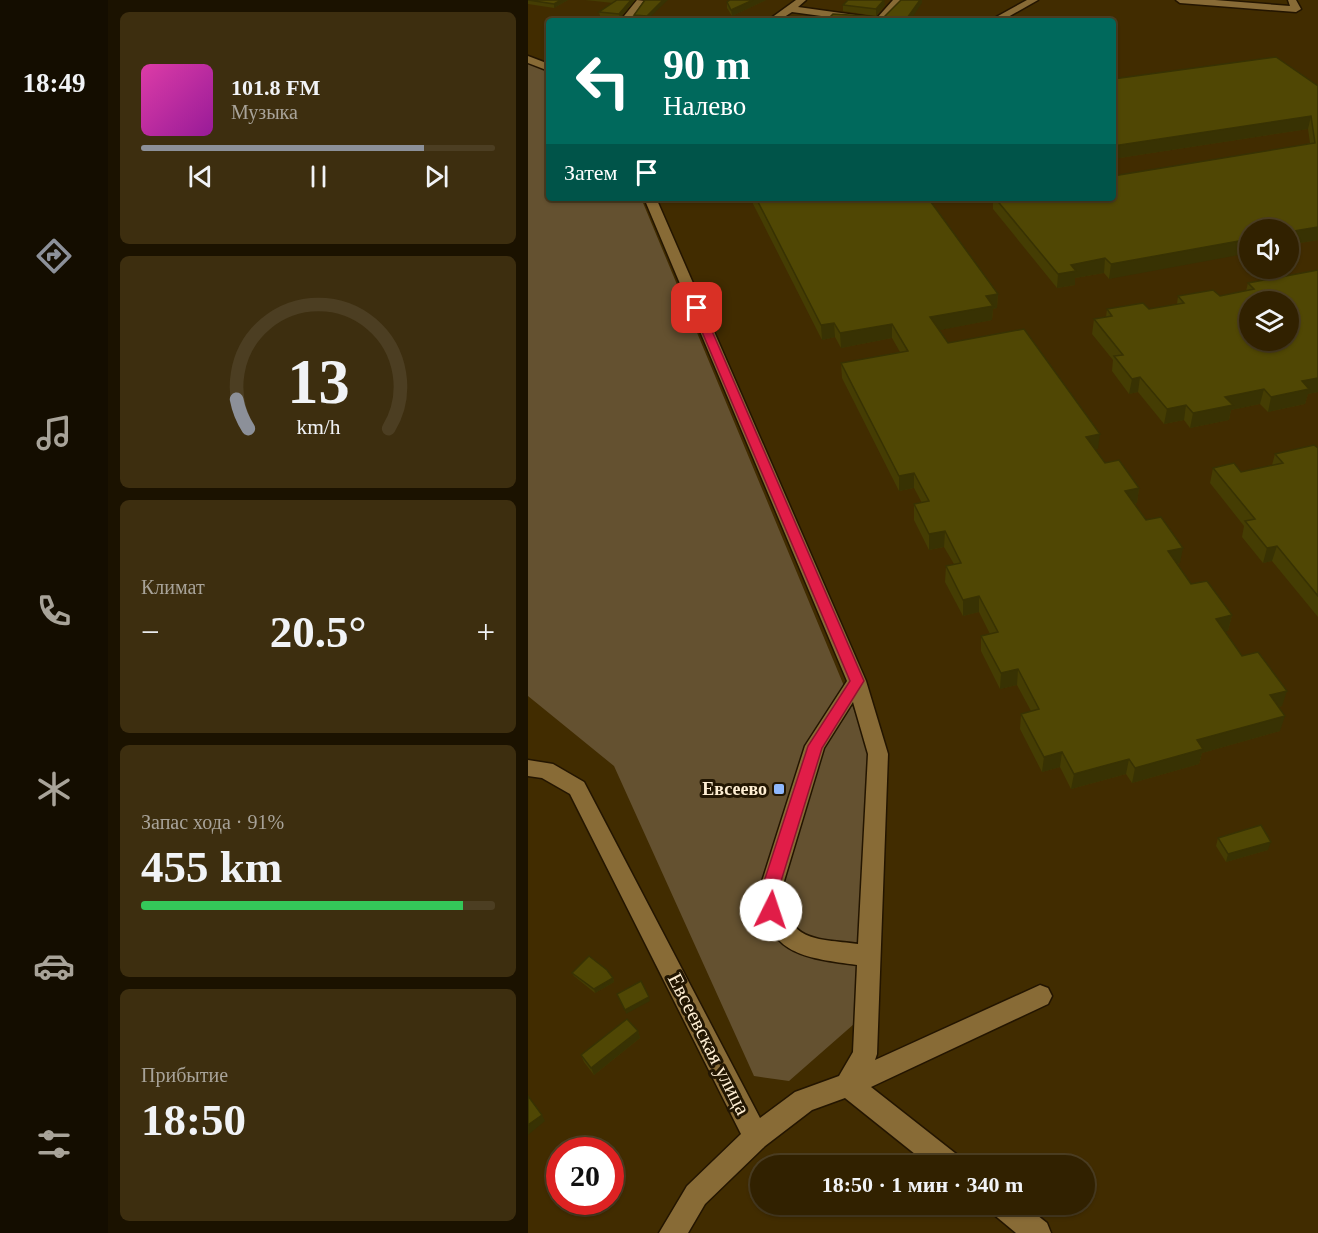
<!DOCTYPE html>
<html lang="ru">
<meta charset="utf-8">
<style>
:root{--surface:#312100;--page:#3d2e0f;--text:#f1f3f6;--muted:#a8a399;--line:#4c3e22;--accent:#8c9099}
body{margin:0;font-family:"Times New Roman",serif;background:var(--page);color:var(--text);height:100vh;display:flex;flex-direction:column;font-size:22px;white-space:nowrap}
*{box-sizing:border-box;margin:0}
p{font-size:20px;color:var(--muted)}
.icon{flex:none;width:33px;height:33px;fill:none;stroke:currentColor;stroke-width:2;stroke-linecap:round;stroke-linejoin:round}
.map{position:relative;flex:1;overflow:hidden}
.side{display:flex;flex-direction:column;gap:12px;padding:12px;background:#1b1200;width:420px}
.side>*{flex:none}
.guide{position:absolute;left:18px;top:18px;width:570px;height:183px;border-radius:6px;box-shadow:0 2px 4px #0004,0 0 0 2px var(--line);background:#00695c;color:#fff;overflow:hidden}
.buttons{position:absolute;left:711px;top:219px;display:grid;gap:12px}
.buttons a{display:grid;place-items:center;width:60px;height:60px;border-radius:50%;background:var(--surface);box-shadow:0 2px 4px #0004,0 0 0 2px var(--line);font-size:30px}
.speed{position:absolute;left:18px;top:1137px;display:flex;gap:12px;font-size:30px;font-weight:700;text-align:center}
.speed>*{display:grid;place-content:center;width:78px;height:78px;border-radius:50%;background:var(--surface);box-shadow:0 2px 4px #0004,0 0 0 2px var(--line);line-height:1}
.speed .limit{border:9px solid #d22;background:#fff;color:#111}
.pin{position:absolute;display:grid;place-items:center;width:51px;height:51px;color:#fff;margin:-26px;border-radius:12px;box-shadow:0 3px 9px #0006}
.me{position:absolute;width:66px;margin:-33px;rotate:4deg;stroke-linejoin:round;filter:drop-shadow(0 0 4px #0008)}
.turn{display:flex;align-items:center;gap:21px;height:126px;padding:0 18px;font-size:27px}
.turn .icon{width:78px;height:78px;stroke-width:2.5}
.turn b{display:block;font-size:42px;line-height:51px}
.then{display:flex;align-items:center;height:57px;padding:0 18px;background:#0003;gap:12px;font-size:22px}
.big{font-size:45px;font-weight:600;line-height:1.1}
.side .widget{flex:1;display:flex;flex-direction:column;justify-content:center;gap:9px;min-width:0;padding:0 21px;border-radius:9px;background:var(--page)}
.side .dial{align-items:center;gap:0}
.dial svg{height:156px;overflow:visible;fill:none;stroke:var(--line);stroke-width:7;stroke-linecap:round;text-anchor:middle}
.dial text{fill:var(--text);stroke:none}
.song{display:flex;align-items:center;gap:18px}
.cover{width:72px;height:72px;border-radius:9px;background:linear-gradient(135deg,hsl(320 70% 55%),hsl(300 70% 35%))}
.played{height:6px;border-radius:3px;background:linear-gradient(90deg,var(--accent) 80%,var(--line) 80%)}
.keys{display:flex;justify-content:space-around;direction:ltr}
.heat{display:flex;justify-content:space-between;align-items:center;font-size:33px;direction:ltr}
.charge{height:9px;border-radius:4px;background:linear-gradient(90deg,#34c759 91%,var(--line) 0)}
.trip{position:absolute;left:222px;top:1155px;width:345px;height:60px;border-radius:30px;background:var(--surface);box-shadow:0 2px 4px #0004,0 0 0 2px var(--line);font-weight:600;line-height:60px;text-align:center}
main{display:flex;flex:1;min-height:0}
.tab-bar{display:flex;flex-direction:column;width:108px;justify-content:space-around;align-items:center;background:#140d00;color:var(--muted)}
.tab-bar .icon{width:42px;height:42px}
.tab-bar .on{color:var(--accent)}
.tab-bar b{font-size:27px;color:var(--text)}
.map>svg:first-child{display:block}
.green{fill:#645130}
.lines{fill:none;stroke-linecap:round;stroke-linejoin:round}
.minor-casing{stroke:#231500;stroke-width:3}
.minor{fill:#886b36;fill-rule:evenodd}
.wall{fill:#453d03}
.shaded-wall{fill:#383203}
.building{fill:#504704;stroke:#383203;stroke-width:1.5;fill-rule:evenodd}
.route{fill:#e11d48;stroke:#92132f;stroke-width:1.5}
.poi-dot{fill:#8fb8fd;stroke:#221602;stroke-width:2}
.labels{text-anchor:middle;stroke-width:6;stroke-linejoin:round;paint-order:stroke}
.poi-label{font-size:18px;font-weight:bold;fill:#feeed3;stroke:#221602;text-anchor:end}
.near-street-label{font-size:21px;fill:#feeed3;stroke:#221602}
</style>
<main>
<nav class="tab-bar">
<b>18:49</b>
<svg class="icon on" aria-label="directions" viewBox="0 0 24 24"><path d="M12 3l9 9-9 9-9-9zM9 14v-3h6M13 9l2 2-2 2"/></svg>
<svg class="icon" aria-label="music" viewBox="0 0 24 24"><path d="M9 18V5l10-2v13"/><circle cx="6" cy="18" r="3"/><circle cx="16" cy="16" r="3"/></svg>
<svg class="icon" aria-label="phone" viewBox="0 0 24 24"><path d="M5 4h4l2 5-3 2q2 4 5 5l2-3 5 2v4C11 20 4 13 5 4z"/></svg>
<svg class="icon" aria-label="climate" viewBox="0 0 24 24"><path d="M12 3v18M4 7l16 10M4 17L20 7"/></svg>
<svg class="icon" aria-label="car" viewBox="0 0 24 24"><path d="M5 17H2v-5l4-1 3-4h7l3 4 3 1v5h-3M9 17h6M6 11h13"/><circle cx="7" cy="17" r="2"/><circle cx="17" cy="17" r="2"/></svg>
<svg class="icon" aria-label="filters" viewBox="0 0 24 24"><path d="M4 7h16M4 17h16"/><circle cx="9" cy="7" r="2"/><circle cx="15" cy="17" r="2"/></svg>
</nav>
<section class="side">
<div class="widget">
<div class="song"><i class="cover"></i><div><b>101.8 FM</b><p>Музыка</p></div></div>
<div class="played"></div>
<div class="keys"><svg class="icon" aria-label="previous" viewBox="0 0 24 24"><path d="M18 5L8 12l10 7zM5 5v14"/></svg><svg class="icon" aria-label="pause" viewBox="0 0 24 24"><path d="M8 5v14M16 5v14"/></svg><svg class="icon" aria-label="next" viewBox="0 0 24 24"><path d="M6 5l10 7-10 7zM19 5v14"/></svg></div>
</div>
<div class="widget dial"><svg viewBox="0 0 100 80">
<path d="M14 69A42 42 0 1 1 86 69"/>
<path d="M14 69A42 42 0 0 1 8 54" stroke="#8c9099"/>
<text x="50" y="56" font-size="32" font-weight="700">13</text>
<text x="50" y="72" font-size="11">km/h</text>
</svg></div>
<div class="widget"><p>Климат</p>
<div class="heat"><a>−</a><b class="big">20.5°</b><a>+</a></div>
</div>
<div class="widget"><p>Запас хода · 91%</p><b class="big">455 km</b><div class="charge"></div></div>
<div class="widget"><p>Прибытие</p><b class="big">18:50</b></div>
</section>
<div class="map">
<svg width="790" height="1233" viewBox="0 0 790 1233">
<rect width="100%" height="100%" fill="#412c00"/>
<path class="green" d="M0 63 21 72V198H113L341 746 326 1024 261 1081 226 1076 86 766 0 696Z"/>
<g class="lines">
<defs>
<g id="minor">
<path d="M109 0 117 1 102 21H92Z"/>
<path d="M268 0H278L270 7 349 18 365 0H374L356 21H330L264 12 250 21H239Z"/>
<path d="M499 0H510L473 21H461Z"/>
<path d="M648 0H687L762 6 760 0H768L773 9 768 12 652 3Z"/>
<path d="M0 56 21 64V71L0 63Z"/>
<path d="M116 198H128L338 681 360 754 349 1054 347 1060 512 985 520 988 524 996 520 1004 343 1087 432 1157 436 1166H402L317 1098 284 1110 237 1146 177 1204 160 1233H131L159 1186 213 1134 42 794 14 778 0 776V760L25 764 56 782 232 1118 267 1092 311 1076 325 1052 329 965C273 957 240 955 231 891L277 746 319 681ZM325 702 340 754 330 944C286 938 261 943 253 891L296 748Z"/>
<path d="M460 1204H495L519 1223 523 1233H488L464 1213Z"/>
</g>
</defs>
<use href="#minor" class="minor-casing"/>
<use href="#minor" class="minor"/>
</g>
<g class="wall">
<path d="M0 0H40L26 8 0 4Z"/>
<path d="M57 0H107L92 18 72 16 71 12 85 3Z"/>
<path d="M116 0 119 20 106 19V15Z"/>
<path d="M238 0 204 16 199 8V2Z"/>
<path d="M315 5H357L348 16 315 11Z"/>
<path d="M585 79 790 86V240L760 245V230L581 279 576 273 547 278V285L529 288 465 209V198H585L782 143 780 129 585 159Z"/>
<path d="M222 198H400L470 294 469 308 465 309 464 320 411 330 420 343 570 449H567L577 463 611 488 609 503 606 504 618 520 652 563 649 564 663 584 704 615 700 631H697L714 656 754 706 751 707 752 731 674 753 671 764 604 783 598 774 543 789 532 767 514 772 492 729 493 714 503 711 489 685 472 689 453 651V636L462 634 451 612 435 616 417 582 418 566 426 564 416 547 401 550 386 520V504L394 503 386 488 371 491 314 378 313 363 372 352 364 338 313 348 307 337 294 340Z"/>
<path d="M790 270V392L780 394 777 404 740 412 732 404 703 410 701 420 662 428 656 420 636 424 610 392 601 394 584 371 585 360 564 334 566 319 578 317 579 309H621L649 304 650 296H692L718 291 720 283Z"/>
<path d="M790 448V617L744 561 735 563 714 537 716 526 682 483 685 468 713 472 744 465 747 454Z"/>
<path d="M690 838 740 850 698 862 688 846Z"/>
<path d="M44 973 85 978 86 982 67 993 46 976Z"/>
<path d="M110 1031 112 1038 66 1075 56 1062 53 1055Z"/>
</g>
<g class="shaded-wall">
<path d="M33 0H40L26 8V4Z"/>
<path d="M103 0H107L92 18 91 14Z"/>
<path d="M135 0H140L119 20V16Z"/>
<path d="M225 0H238L204 16 203 10Z"/>
<path d="M356 0 357 5 348 16V9Z"/>
<path d="M392 0H394V3L382 21H377Z"/>
<path d="M783 116 780 129 585 159V146Z"/>
<path d="M790 227V240L760 245V232Z"/>
<path d="M722 239V253L581 279 583 264Z"/>
<path d="M577 258 576 273 547 278V285L529 288 530 274 543 265Z"/>
<path d="M470 294 469 308 465 309 464 320 402 332V317L458 296Z"/>
<path d="M306 323 307 337 294 340 293 325Z"/>
<path d="M364 324V338L313 348 312 333Z"/>
<path d="M612 377 610 392 601 394 604 379Z"/>
<path d="M790 378V392L780 394 777 404 740 412 743 397 774 381Z"/>
<path d="M736 389 732 404 703 410 701 420 662 428 665 413 697 397Z"/>
<path d="M658 405 656 420 636 424 639 409Z"/>
<path d="M572 434 570 449 556 452 558 437Z"/>
<path d="M386 473V488L371 491V476Z"/>
<path d="M611 488 609 503 595 506 597 491Z"/>
<path d="M417 531 416 547 401 550V534Z"/>
<path d="M749 546 744 561 735 563 739 548Z"/>
<path d="M655 548 652 563 637 567 640 551Z"/>
<path d="M451 596V612L435 616V600Z"/>
<path d="M704 615 700 631 685 635 688 619Z"/>
<path d="M490 669 489 685 472 689 473 673Z"/>
<path d="M759 691 754 706 738 711 742 695Z"/>
<path d="M757 716 752 731 674 753 671 764 604 783 607 768 669 740Z"/>
<path d="M534 752 532 767 514 772 516 757Z"/>
<path d="M601 759 598 774 543 789 546 774Z"/>
<path d="M743 842 740 850 698 862 700 854Z"/>
<path d="M85 978 86 982 67 993 66 989Z"/>
<path d="M121 997 122 1001 98 1014 97 1010Z"/>
<path d="M110 1031 112 1038 66 1075 63 1068Z"/>
<path d="M14 1115 17 1121 0 1135V1125Z"/>
</g>
<g class="building">
<path d="M0 0H33L26 4Z"/>
<path d="M89 0H103L91 14 71 12Z"/>
<path d="M117 0H135L119 16 106 15Z"/>
<path d="M202 0H225L203 10 199 2Z"/>
<path d="M320 0H356L348 9 315 5Z"/>
<path d="M373 0H392L377 21H298L305 14 356 17Z"/>
<path d="M748 57 790 86V227L760 232V230H722V239L583 264 577 258 543 265 548 271 530 274 467 198H585V176L787 143 783 116 585 146V79Z"/>
<path d="M228 198H400L470 294 458 296 465 306 402 317 420 343 496 329 572 434 558 437 577 463 591 460 611 488 597 491 618 520 633 517 655 548 640 551 663 584 679 581 704 615 688 619 714 656 730 652 759 691 742 695 757 716 669 740 675 749 607 768 601 759 546 774 534 752 516 757 493 714 511 709 490 669 473 673 453 636 470 632 451 596 435 600 418 566 433 563 417 531 401 534 386 504 401 501 386 473 371 476 313 363 380 351 364 324 312 333 306 323 293 325Z"/>
<path d="M790 270V378L774 381 781 389 743 397 736 389 697 397 705 405 665 413 658 405 639 409 612 377 604 379 586 356 595 355 566 319 584 316 579 309 615 303 621 309 656 303 650 296 685 290 692 296 726 289 720 283ZM722 302H760V340H722Z"/>
<path d="M786 445 790 448V596L749 546 739 548 717 521 727 519 685 468 706 463 713 472 755 463 747 454Z"/>
<path d="M733 825 743 842 700 854 690 838Z"/>
<path d="M61 956 79 970 85 978 66 989 44 973Z"/>
<path d="M113 981 121 997 97 1010 89 994Z"/>
<path d="M99 1019 110 1031 63 1068 53 1055Z"/>
<path d="M0 1096 14 1115 0 1125Z"/>
</g>
<path class="route" d="M169 305 174 308 336 681 294 748 250 891 251 910 249 916 243 918 237 916 233 891 280 746 322 681 164 308Z"/>
<rect class="poi-dot" x="245" y="783" width="12" height="12" rx="3"/>
<g class="labels">
<g class="poi-label">
<text x="239" y="795">Евсеево</text>
</g>
<g class="near-street-label">
<text transform="translate(181 1044) rotate(63)" y="7">Евсеевская улица</text>
</g>
</g>
</svg>
<div class="buttons">
<a><svg class="icon" aria-label="sound" viewBox="0 0 24 24"><path d="M4 9h4l5-4v14l-5-4H4zM17 9q2 3 0 6"/></svg></a>
<a><svg class="icon" aria-label="layers" viewBox="0 0 24 24"><path d="M12 4l9 5-9 5-9-5zM3 14l9 5 9-5"/></svg></a>
</div>
<div class="speed"><div class="limit">20</div></div>
<div class="pin" style="left:169px;top:308px;background:#d93025"><svg class="icon" aria-label="arrive" viewBox="0 0 24 24"><path d="M6 21V4h12l-3 4 3 4H6"/></svg></div>
<svg class="me" style="left:243px;top:910px" viewBox="-20 -20 40 40"><circle r="19" fill="#fff"/><path d="M0-13L10 11 0 6-10 11z" fill="#e11d48"/></svg>
<div class="trip">18:50 · 1 мин · 340 m</div>
<div class="guide">
<div class="turn"><svg class="icon" aria-label="left" viewBox="0 0 24 24"><path d="M17 20v-9H6M10 6l-5 5 5 5"/></svg><div><b>90 m</b>Налево</div></div>
<div class="then">Затем<svg class="icon" aria-label="arrive" viewBox="0 0 24 24"><path d="M6 21V4h12l-3 4 3 4H6"/></svg></div>
</div>
</div>
</main>
